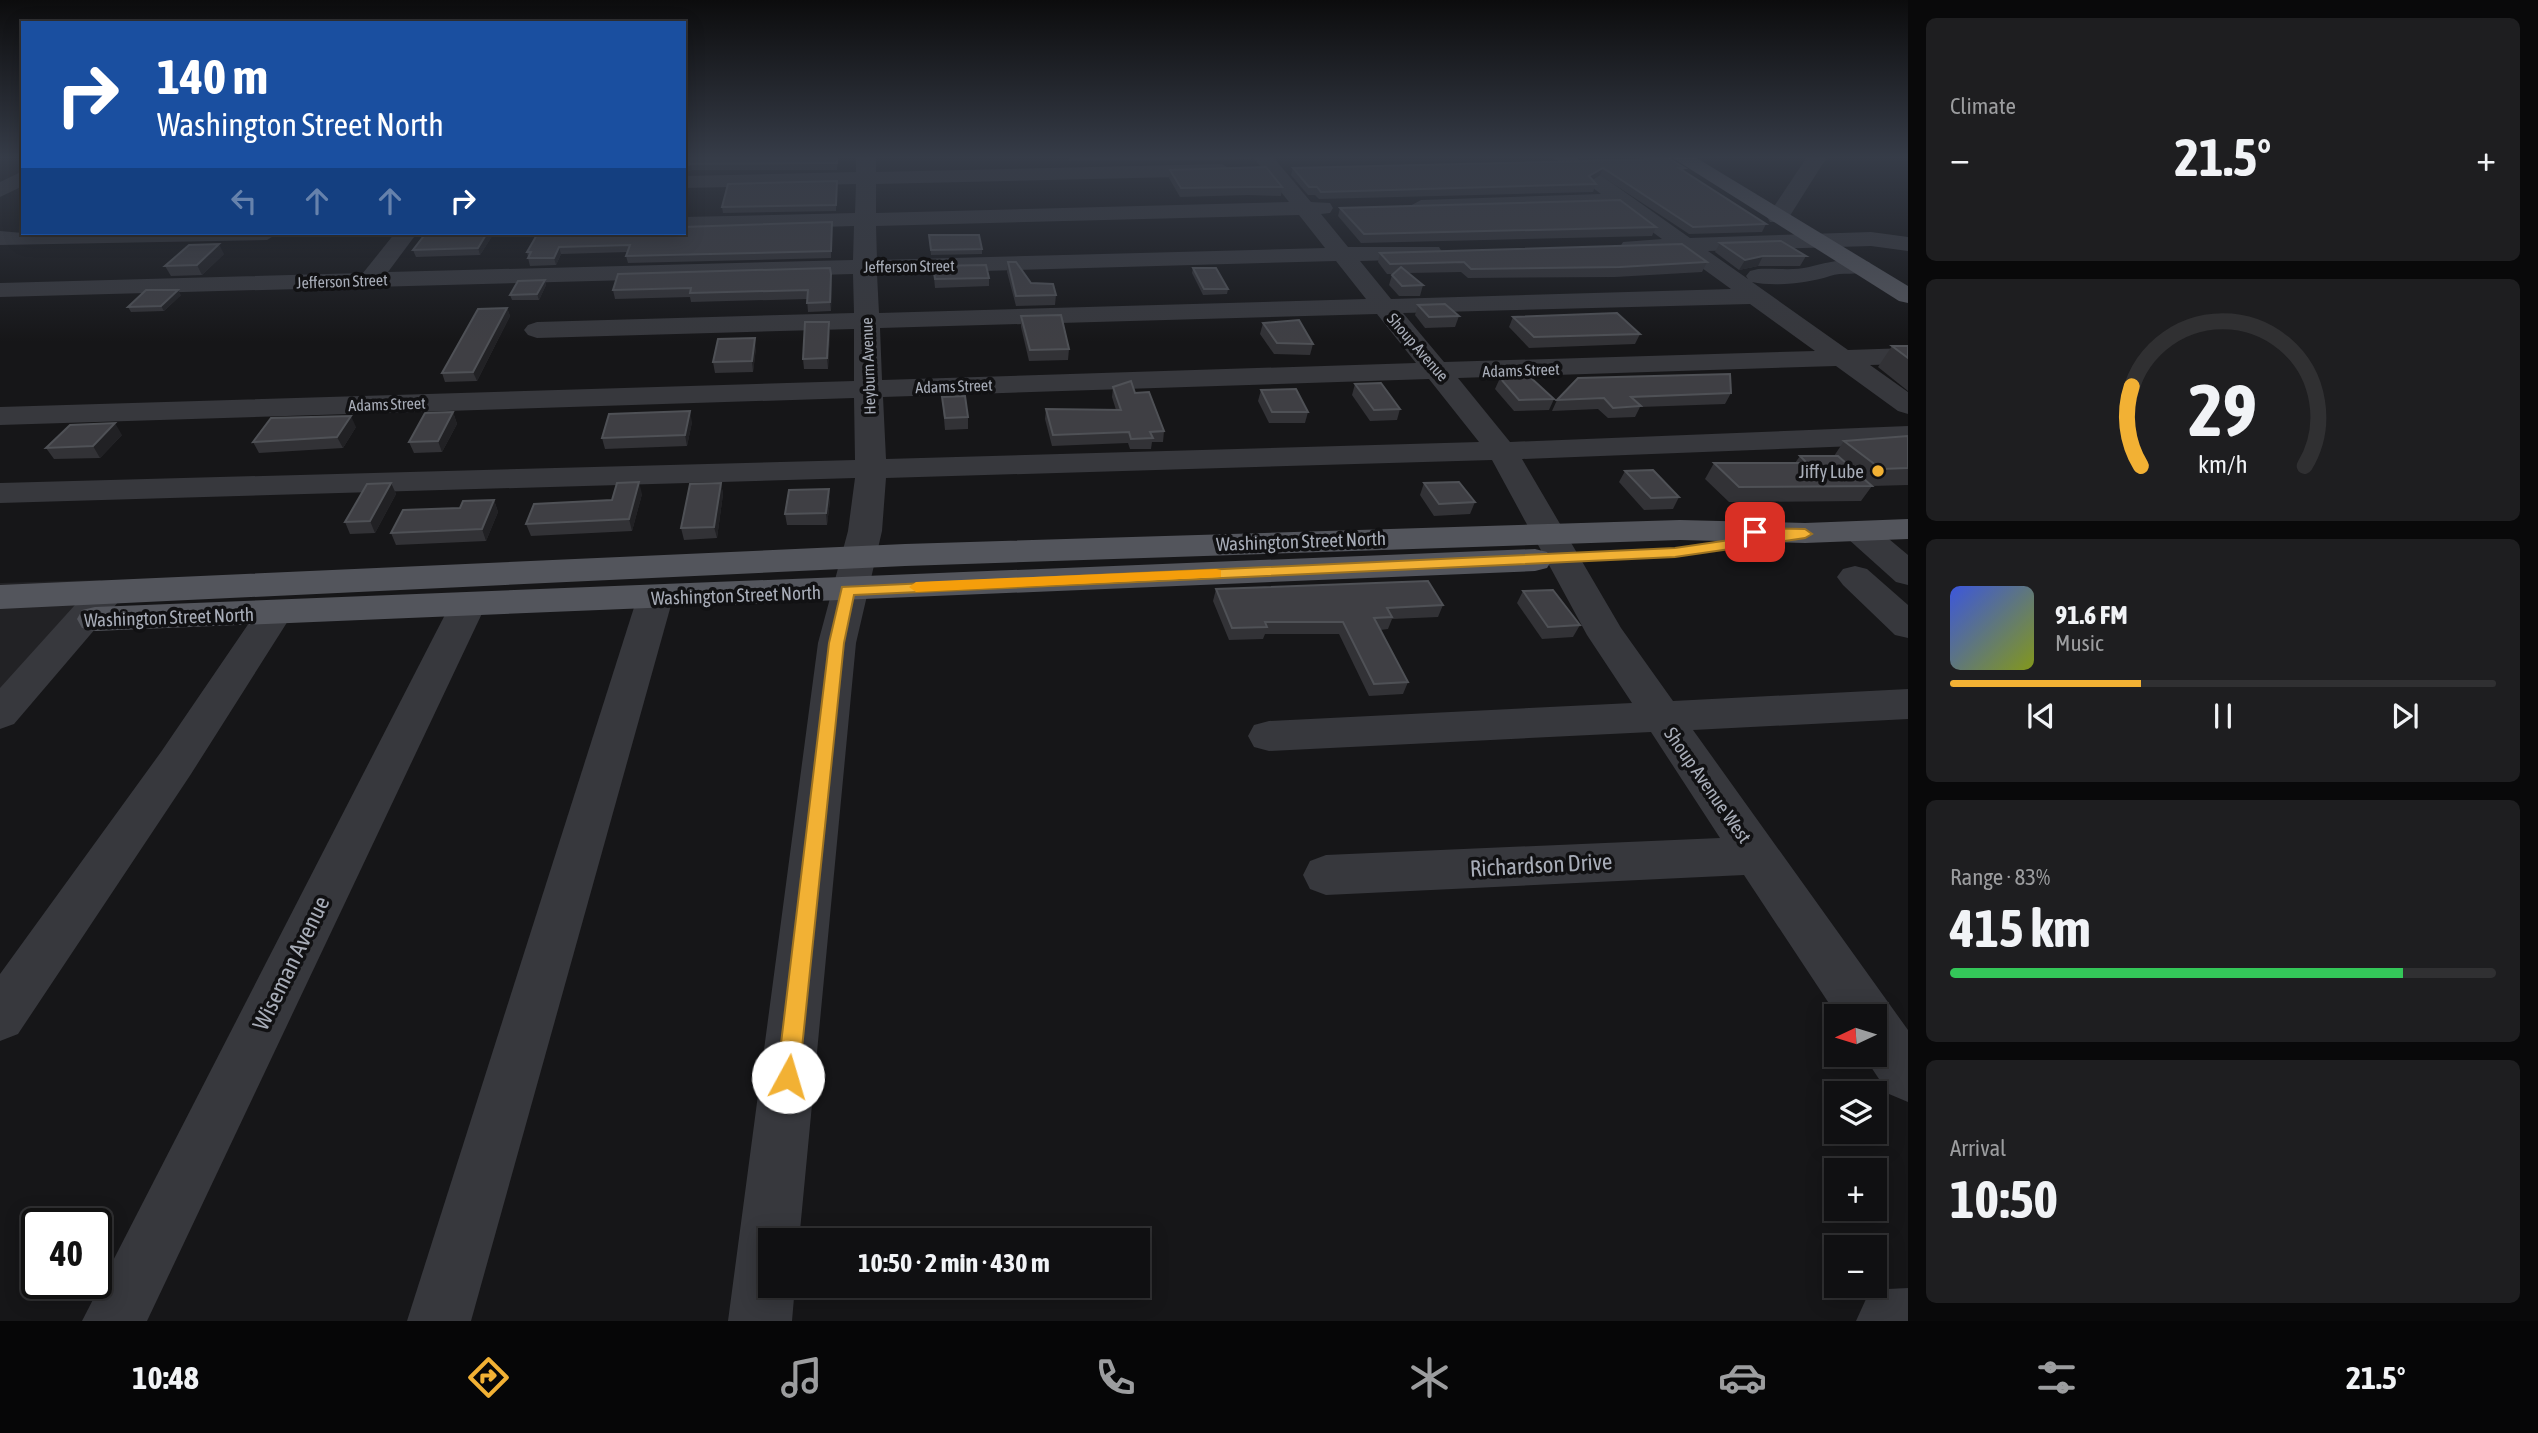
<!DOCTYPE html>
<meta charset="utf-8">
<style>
:root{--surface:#101012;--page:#1e1e20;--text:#f1f3f6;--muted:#9c9d9f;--line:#303032;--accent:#f2b134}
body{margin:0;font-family:"Asap Condensed",sans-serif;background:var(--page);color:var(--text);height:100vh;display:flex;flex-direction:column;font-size:26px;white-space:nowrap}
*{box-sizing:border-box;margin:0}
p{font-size:23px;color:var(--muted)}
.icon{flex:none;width:38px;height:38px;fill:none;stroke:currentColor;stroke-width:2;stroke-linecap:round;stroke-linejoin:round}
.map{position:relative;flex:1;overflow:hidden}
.drawer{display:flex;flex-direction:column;gap:18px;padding:18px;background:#09090a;width:630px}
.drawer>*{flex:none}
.top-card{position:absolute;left:21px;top:21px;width:665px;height:214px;border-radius:0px;box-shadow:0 4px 18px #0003,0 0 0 2px var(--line);background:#1a4fa0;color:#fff;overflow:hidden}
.needle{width:46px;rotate:266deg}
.buttons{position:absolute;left:1824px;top:1004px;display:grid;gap:14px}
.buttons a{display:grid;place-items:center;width:63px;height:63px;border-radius:0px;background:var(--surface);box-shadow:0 4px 18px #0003,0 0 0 2px var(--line);font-size:35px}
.speed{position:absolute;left:21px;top:1208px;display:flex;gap:14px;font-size:35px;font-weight:700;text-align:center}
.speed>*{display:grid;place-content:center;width:91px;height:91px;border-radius:50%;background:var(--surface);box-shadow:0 4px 18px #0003,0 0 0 2px var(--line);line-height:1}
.speed .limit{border:4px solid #111;border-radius:10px;background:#fff;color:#111}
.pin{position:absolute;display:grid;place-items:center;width:60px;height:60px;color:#fff;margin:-30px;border-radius:14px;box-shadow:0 4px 10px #0006}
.me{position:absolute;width:77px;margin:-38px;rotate:6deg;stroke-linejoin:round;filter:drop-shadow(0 0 5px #0008)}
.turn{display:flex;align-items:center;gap:24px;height:147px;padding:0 21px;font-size:32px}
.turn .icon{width:91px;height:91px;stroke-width:2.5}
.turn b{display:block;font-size:49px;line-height:60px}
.lanes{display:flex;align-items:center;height:66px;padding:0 21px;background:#0003;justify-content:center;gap:35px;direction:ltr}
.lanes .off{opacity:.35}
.big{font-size:52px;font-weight:700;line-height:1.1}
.drawer .widget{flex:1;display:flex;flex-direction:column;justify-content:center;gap:10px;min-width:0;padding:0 24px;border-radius:10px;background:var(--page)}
.drawer .dial{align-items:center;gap:0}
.dial svg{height:182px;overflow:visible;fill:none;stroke:var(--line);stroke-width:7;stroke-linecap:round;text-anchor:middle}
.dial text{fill:var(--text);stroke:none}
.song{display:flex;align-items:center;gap:21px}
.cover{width:84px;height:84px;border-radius:10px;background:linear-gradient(135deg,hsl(230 70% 55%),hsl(70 70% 35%))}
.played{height:7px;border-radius:4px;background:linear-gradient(90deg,var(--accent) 35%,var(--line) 35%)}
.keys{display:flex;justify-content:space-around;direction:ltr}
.heat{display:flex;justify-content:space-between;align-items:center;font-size:38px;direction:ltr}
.charge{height:10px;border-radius:5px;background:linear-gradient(90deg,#34c759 83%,var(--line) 0)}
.trip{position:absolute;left:758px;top:1228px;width:392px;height:70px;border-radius:0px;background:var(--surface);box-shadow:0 4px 18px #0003,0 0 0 2px var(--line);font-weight:700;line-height:70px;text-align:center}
.dock{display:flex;height:112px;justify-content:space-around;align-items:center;background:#060607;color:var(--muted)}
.dock .icon{width:49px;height:49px}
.dock .current{color:var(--accent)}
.dock b{font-size:32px;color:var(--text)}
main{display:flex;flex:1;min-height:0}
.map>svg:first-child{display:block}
.built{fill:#222225}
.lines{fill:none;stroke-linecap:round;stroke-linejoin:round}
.minor{fill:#37383d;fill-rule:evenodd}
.major{fill:#53555c;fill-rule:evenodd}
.wall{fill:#323236}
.shaded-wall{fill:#212124}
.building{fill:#3f3f44;stroke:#4f5156;stroke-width:2}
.route{fill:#f2b134;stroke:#9d7322;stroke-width:2}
.slow{fill:#f59e0b}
.poi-dot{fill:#f2b134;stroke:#111113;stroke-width:2.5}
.labels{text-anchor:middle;stroke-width:7;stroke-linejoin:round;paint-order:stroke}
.far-street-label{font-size:16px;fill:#a8adb8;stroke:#111113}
.poi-label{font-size:19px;fill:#a8adb8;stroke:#111113;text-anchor:end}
.street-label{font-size:19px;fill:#a8adb8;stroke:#111113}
.near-street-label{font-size:23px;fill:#a8adb8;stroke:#111113}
</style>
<main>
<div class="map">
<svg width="1908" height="1321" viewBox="0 0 1908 1321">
<rect width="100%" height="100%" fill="#161618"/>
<path class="built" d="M101 580 0 692V583Z"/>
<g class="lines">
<g class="minor">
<path d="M856 157H876V172L1222 164 1232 170 1222 176 876 184V213L1289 202 1253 157H1273L1311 202 1330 203 1333 208 1330 213 1321 214 1348 247H1439L1442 252 1439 257 1431 259 1360 261 1391 299 1731 289 1680 252H1623L1620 247 1623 242 1662 239 1617 206 1421 212 1410 206 1421 200 1601 194 1552 157H1575L1690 238 1871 232 1908 237V251L1871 246 1708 251 1748 279 1746 276 1750 271 1758 269C1773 268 1794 271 1809 267 1827 262 1850 257 1869 262L1873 267 1869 272C1857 275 1842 272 1830 276 1809 283 1774 287 1752 282L1848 350 1908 348V364L1870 365 1908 392V414L1898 411 1836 366 1458 378 1510 442 1908 426V444L1522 459 1621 628 1673 701 1908 689V719L1693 730 1908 1030V1102L1889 1094 1863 1055H1874V1017H1838L1744 875 1326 895 1310 889 1303 875 1310 861 1326 855 1720 838 1651 732 1269 751 1254 747 1248 736 1254 725 1269 721 1632 703 1587 635 1492 460 886 478 882 531 856 643 799 1241H770V1286H795L792 1321H728L818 643 848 531 855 478 0 503V483L855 460 854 398 0 425V407L854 381V329L537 338 528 335 524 330 528 325 537 322 854 313 853 274 0 297V283L363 273 395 233H417L388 272 853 260 854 226 684 231V217L855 213 856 184 684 188V176L856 172ZM1299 215 1325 248 877 260 876 226ZM1336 261 1366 299 879 313 877 274ZM1750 304 1815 351 1444 362 1403 313ZM1377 314 1416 363 882 380 880 328ZM1429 379 1479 442 886 459 883 397Z"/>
<path d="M1807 157H1827L1786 222H1770L1767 217Z"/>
<path d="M23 171V186L0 197V182Z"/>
<path d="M0 231 23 233H278L267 240 0 245Z"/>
<path d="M1859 521 1871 524 1908 555V585L1896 582 1847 538 1842 531 1847 524Z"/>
<path d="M1855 566 1867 569 1908 605V638L1895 635 1843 585 1837 577 1843 569Z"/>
<path d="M106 581 119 585 124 593 119 601 14 724 0 729V688L93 585Z"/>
<path d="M655 586 668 590 673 598 471 1321H407L637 598 642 590Z"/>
<path d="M468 593 481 597 486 605 147 1321H82L450 605 455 597Z"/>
<path d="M275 601 288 604 293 613 191 774 18 1034 0 1041V974L161 752 262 604Z"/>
<path d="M1908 1288V1321H1856L1866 1299 1888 1289Z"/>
</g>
<g class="major">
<path d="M1671 157H1695L1908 286V303L1899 301Z"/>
<path d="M1908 519V539L1805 543 1680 540 905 566 0 609V585L905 544 1680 520 1805 523Z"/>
<path d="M1535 549 1547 552 1552 560 1547 568 1535 571 95 631 82 628 77 619 82 610 95 607Z"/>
</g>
</g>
<g class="wall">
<path d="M684 157H838L837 170H692L684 173Z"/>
<path d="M1068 157H1252V159L1070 161Z"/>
<path d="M1277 157H1398L1278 158Z"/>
<path d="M1293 168H1685L1684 171 1766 224 1762 232 1689 234 1600 175 1593 180 1596 184 1593 192 1319 199 1315 195H1308L1291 175Z"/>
<path d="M1170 170 1282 187 1281 196 1248 195 1180 197 1169 178Z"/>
<path d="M837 187 836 211 723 213 722 207Z"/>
<path d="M1340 208 1656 227 1652 236 1361 243 1338 216Z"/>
<path d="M832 222 831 258 628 263 626 256 627 252 561 254 556 265 530 266 528 258V257L527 252 538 233Z"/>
<path d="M494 233 480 255 416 257 413 250Z"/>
<path d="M929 235 982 249V254L931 255Z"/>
<path d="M1720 243 1806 256 1800 266H1758L1739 270 1715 252Z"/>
<path d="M1380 253 1707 262 1702 272 1615 277 1468 278 1461 272 1409 273 1423 285 1420 296H1399L1389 285 1392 275 1394 274H1387L1378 262Z"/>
<path d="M224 254 202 275 171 276 165 266Z"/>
<path d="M1008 262 1031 283 1056 295 1055 305 1016 306 1007 272Z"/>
<path d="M933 266 989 278V286L935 288Z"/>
<path d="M1193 268 1228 289 1227 294 1203 295 1192 273Z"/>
<path d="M545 280 546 285 539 300H512L510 295Z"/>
<path d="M832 283 831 311 808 312 807 299 691 302 690 297 615 299 613 290Z"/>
<path d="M181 295 164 311 131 312 128 307Z"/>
<path d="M1418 305 1459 316 1455 327 1425 328 1415 315Z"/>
<path d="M507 308 510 316 477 381 445 382 442 373Z"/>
<path d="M1021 316 1069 349 1068 360 1029 361 1021 327Z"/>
<path d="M1513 317 1640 334 1635 344 1529 348 1509 327Z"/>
<path d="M1263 323 1313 344 1310 355 1274 354 1260 334Z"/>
<path d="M830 332 828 369H804L803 359Z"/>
<path d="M1892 346H1908V391L1878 367Z"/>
<path d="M756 348 753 372 715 373 713 362Z"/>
<path d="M1500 378 1554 399 1549 410 1514 411 1495 389Z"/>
<path d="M1355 384 1400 409 1397 420 1370 421 1352 395Z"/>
<path d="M1113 387 1135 393 1164 431 1163 442H1152L1151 449H1130L1128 443 1052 446 1045 419 1046 409 1116 410 1112 397Z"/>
<path d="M1261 390 1308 412 1305 423H1269L1258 401Z"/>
<path d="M1731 393 1725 404 1640 407 1635 417 1608 418 1598 409 1552 411 1557 400Z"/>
<path d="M942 397 968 417V429L945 430Z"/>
<path d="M453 412 457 424 442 452 414 453 409 442Z"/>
<path d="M692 422 687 446 605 449 602 438Z"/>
<path d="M356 427 343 448 259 453 253 442Z"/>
<path d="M122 435 100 458 54 459 46 448Z"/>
<path d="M1908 436V485L1872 486 1861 501 1729 502 1705 479 1714 463H1795L1800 456H1834L1844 441Z"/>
<path d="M1625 471 1679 497 1673 509 1644 510 1619 482Z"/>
<path d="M391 483 396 494 375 533 350 534 345 522Z"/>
<path d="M721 483 723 494 717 538 684 540 681 528Z"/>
<path d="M1424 483 1475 502 1470 514 1434 516 1420 495Z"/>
<path d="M642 494 632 531 531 536 526 524Z"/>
<path d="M494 500 498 512 486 541 396 545 391 533 460 508Z"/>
<path d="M830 500 827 525H787L785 514Z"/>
<path d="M1216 589 1443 605 1438 617 1392 619 1388 629 1380 630 1408 682 1403 694 1369 696 1339 634H1265L1263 639 1229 640 1213 601Z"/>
<path d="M1523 591 1580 625 1573 637 1542 639 1517 603Z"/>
</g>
<g class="shaded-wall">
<path d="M691 164 692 170 684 173V166Z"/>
<path d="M1603 168 1600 175 1586 184 1589 176Z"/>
<path d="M487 233H494L480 255 478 248Z"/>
<path d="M219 244 224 254 202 275 197 265Z"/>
<path d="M559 247 561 254 556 265 554 258Z"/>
<path d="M1763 256 1758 266 1739 270 1745 260Z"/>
<path d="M831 274 832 283 831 311 830 302Z"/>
<path d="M545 280 546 285 539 300 537 294Z"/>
<path d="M178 290 181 295 164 311 161 306Z"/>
<path d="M507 308 510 316 477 381 473 372Z"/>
<path d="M829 322 830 332 828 369 827 358Z"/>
<path d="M755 338 756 348 753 372 752 361Z"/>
<path d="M690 411 692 422 687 446 685 435Z"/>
<path d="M453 412 457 424 442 452 438 441Z"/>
<path d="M351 416 356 427 343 448 337 437Z"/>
<path d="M115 423 122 435 100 458 93 446Z"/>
<path d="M639 482 642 494 632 531 629 519Z"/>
<path d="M391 483 396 494 375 533 370 521Z"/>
<path d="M721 483 723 494 717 538 714 527Z"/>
<path d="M829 489 830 500 827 525 826 513Z"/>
<path d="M494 500 498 512 486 541 482 529Z"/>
</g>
<g class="building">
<path d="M684 157H837V163L691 164 684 166Z"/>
<path d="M1670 159 1685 168H1679L1766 224 1693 227 1603 168 1589 176 1596 184 1321 192 1317 187H1309L1293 168Z"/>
<path d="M1266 167 1282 187H1250L1181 188 1170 170Z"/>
<path d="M837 181 836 205 722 207 728 184Z"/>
<path d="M1620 200 1656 227 1364 234 1340 208Z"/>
<path d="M832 222 831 251 626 256 630 245 559 247 554 258H528L531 252H527L538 233H684V227Z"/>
<path d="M426 233H487L478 248 413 250Z"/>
<path d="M929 235H979L982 249 931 250Z"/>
<path d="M1781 241 1806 256H1763L1745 260 1720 243Z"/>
<path d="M219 244 197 265 165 266 189 245Z"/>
<path d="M1682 244 1707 262 1620 267 1471 269 1464 262 1390 264 1380 253Z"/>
<path d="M1008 262H1016L1031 283 1053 284 1056 295 1016 296Z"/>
<path d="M986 265 989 278 935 279 933 266Z"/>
<path d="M1401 267 1423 285 1402 286 1392 275Z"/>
<path d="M830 268 831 274 830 302 807 303 808 290 690 293 691 288 613 290 618 274Z"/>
<path d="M1193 268H1216L1228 289H1204Z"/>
<path d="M545 280 537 294 510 295 518 281Z"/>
<path d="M146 290H178L161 306 128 307Z"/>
<path d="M1445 304 1459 316 1429 317 1418 305Z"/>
<path d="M507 308 473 372 442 373 478 309Z"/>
<path d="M1617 313 1640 334 1534 337 1513 317Z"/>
<path d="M1061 315 1069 349 1030 350 1021 316Z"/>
<path d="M1299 320 1313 344 1277 343 1263 323Z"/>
<path d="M805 322H829L827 358 803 359Z"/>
<path d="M755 338 752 361 713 362 718 339Z"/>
<path d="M1892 346H1908V358Z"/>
<path d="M1730 374 1731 393 1631 397 1641 406 1613 408 1604 398 1557 400 1578 378Z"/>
<path d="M1530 377 1554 399 1519 400 1500 378Z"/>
<path d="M1131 381 1135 393 1149 392 1164 431 1150 432 1153 438 1131 439 1129 432 1053 435 1046 409 1121 410 1113 387Z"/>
<path d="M1381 383 1400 409 1374 410 1355 384Z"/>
<path d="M1296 389 1308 412H1272L1261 390Z"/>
<path d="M965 396 968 417 945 418 942 397Z"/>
<path d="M690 411 685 435 602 438 609 414Z"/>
<path d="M453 412 438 441 409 442 425 413Z"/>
<path d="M351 416 337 437 253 442 271 418Z"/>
<path d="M115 423 93 446 46 448 70 425Z"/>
<path d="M1908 436V468L1881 469 1844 441Z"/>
<path d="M1800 456H1838L1872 486 1739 487 1714 463H1807Z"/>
<path d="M1653 470 1679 497 1651 498 1625 471Z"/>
<path d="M639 482 629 519 526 524 534 504 612 500 617 483Z"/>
<path d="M1459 482 1475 502 1439 504 1424 483Z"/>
<path d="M391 483 370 521 345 522 367 484Z"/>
<path d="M721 483 714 527 681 528 690 484Z"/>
<path d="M829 489 826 513 785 514 789 490Z"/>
<path d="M494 500 482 529 391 533 403 510 460 508 463 501Z"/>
<path d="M1428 581 1443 605 1387 608 1392 617 1374 618 1408 682 1374 684 1343 622H1265L1267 627 1232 628 1216 589Z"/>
<path d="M1553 590 1580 625 1548 627 1523 591Z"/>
</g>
<linearGradient id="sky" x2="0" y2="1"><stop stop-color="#0c0c0d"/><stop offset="0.46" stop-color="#363c48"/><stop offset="1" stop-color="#363c48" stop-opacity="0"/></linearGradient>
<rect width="1908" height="342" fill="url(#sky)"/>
<path class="route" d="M1755 528 1805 529 1812 534 1805 538 1675 557 854 595 844 643 799 1077 796 1085 788 1088 780 1085 777 1077 829 643 842 587 1675 548 1757 536 1748 532Z"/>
<path class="slow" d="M1216 569 1221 570V577L916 592 909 587 916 582Z"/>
<circle class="poi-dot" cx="1878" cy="471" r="7"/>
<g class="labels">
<g class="far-street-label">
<text transform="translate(909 266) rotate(-1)" y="6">Jefferson Street</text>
<text transform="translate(342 281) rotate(-2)" y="6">Jefferson Street</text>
<text transform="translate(1418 347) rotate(49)" y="6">Shoup Avenue</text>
<text transform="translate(868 366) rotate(-92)" y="6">Heyburn Avenue</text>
<text transform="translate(1521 370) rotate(-2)" y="6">Adams Street</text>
<text transform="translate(954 386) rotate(-2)" y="6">Adams Street</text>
<text transform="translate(387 404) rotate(-2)" y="6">Adams Street</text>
</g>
<g class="poi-label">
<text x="1864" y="478">Jiffy Lube</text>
</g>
<g class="street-label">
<text transform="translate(1301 541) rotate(-2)" y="7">Washington Street North</text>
<text transform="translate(736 595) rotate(-2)" y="7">Washington Street North</text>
<text transform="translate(169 617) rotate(-2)" y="7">Washington Street North</text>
<text transform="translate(1708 785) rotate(55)" y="7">Shoup Avenue West</text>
</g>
<g class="near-street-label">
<text transform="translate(1541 865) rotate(-3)" y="8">Richardson Drive</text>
<text transform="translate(291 963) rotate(-64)" y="8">Wiseman Avenue</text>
</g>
</g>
</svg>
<div class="buttons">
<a><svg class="needle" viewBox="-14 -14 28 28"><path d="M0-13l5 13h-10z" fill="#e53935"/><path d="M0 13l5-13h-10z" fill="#9c9d9f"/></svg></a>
<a><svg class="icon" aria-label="layers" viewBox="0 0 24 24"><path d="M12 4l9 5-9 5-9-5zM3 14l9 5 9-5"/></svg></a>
<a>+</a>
<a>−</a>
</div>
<div class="speed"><div class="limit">40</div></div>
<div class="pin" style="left:1755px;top:532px;background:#d93025"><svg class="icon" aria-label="arrive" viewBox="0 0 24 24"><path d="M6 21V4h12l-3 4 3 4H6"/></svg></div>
<svg class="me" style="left:788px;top:1077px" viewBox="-20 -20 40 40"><circle r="19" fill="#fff"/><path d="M0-13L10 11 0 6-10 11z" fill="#f2b134"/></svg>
<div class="trip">10:50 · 2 min · 430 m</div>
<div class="top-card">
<div class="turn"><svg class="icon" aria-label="right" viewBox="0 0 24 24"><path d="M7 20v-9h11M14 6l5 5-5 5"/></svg><div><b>140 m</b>Washington Street North</div></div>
<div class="lanes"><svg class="icon off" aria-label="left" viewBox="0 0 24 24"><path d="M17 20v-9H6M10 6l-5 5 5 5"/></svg><svg class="icon off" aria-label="ahead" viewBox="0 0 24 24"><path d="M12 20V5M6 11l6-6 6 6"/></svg><svg class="icon off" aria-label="ahead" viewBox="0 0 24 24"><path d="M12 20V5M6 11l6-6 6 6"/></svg><svg class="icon" aria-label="right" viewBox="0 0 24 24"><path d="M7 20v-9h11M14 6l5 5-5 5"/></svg></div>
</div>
</div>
<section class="drawer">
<div class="widget"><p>Climate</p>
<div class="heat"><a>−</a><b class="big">21.5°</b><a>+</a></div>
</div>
<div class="widget dial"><svg viewBox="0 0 100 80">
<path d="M14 69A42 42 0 1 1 86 69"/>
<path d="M14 69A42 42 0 0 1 10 34" stroke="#f2b134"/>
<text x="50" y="56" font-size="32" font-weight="700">29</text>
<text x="50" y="72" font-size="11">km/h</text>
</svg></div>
<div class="widget">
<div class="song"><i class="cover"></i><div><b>91.6 FM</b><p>Music</p></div></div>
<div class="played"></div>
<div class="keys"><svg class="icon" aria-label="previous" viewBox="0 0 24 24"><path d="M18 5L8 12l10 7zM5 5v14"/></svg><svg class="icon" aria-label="pause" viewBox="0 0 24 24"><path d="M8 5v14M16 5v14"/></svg><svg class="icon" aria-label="next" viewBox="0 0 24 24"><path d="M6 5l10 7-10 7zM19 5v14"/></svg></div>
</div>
<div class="widget"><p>Range · 83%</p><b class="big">415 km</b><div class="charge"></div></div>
<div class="widget"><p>Arrival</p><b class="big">10:50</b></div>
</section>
</main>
<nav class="dock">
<b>10:48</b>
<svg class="icon current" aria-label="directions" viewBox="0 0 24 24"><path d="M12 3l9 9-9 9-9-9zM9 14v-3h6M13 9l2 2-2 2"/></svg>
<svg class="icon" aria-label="music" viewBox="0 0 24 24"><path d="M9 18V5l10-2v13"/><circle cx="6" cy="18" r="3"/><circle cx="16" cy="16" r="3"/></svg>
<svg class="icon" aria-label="phone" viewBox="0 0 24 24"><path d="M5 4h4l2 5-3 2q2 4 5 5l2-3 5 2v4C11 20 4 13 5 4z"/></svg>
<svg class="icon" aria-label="climate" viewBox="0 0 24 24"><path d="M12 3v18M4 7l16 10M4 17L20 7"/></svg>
<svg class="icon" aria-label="car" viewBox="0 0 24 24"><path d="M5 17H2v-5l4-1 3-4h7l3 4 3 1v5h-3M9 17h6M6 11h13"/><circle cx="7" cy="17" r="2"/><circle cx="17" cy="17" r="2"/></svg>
<svg class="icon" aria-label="filters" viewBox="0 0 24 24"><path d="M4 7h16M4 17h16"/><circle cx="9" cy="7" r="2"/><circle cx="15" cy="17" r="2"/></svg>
<b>21.5°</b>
</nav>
